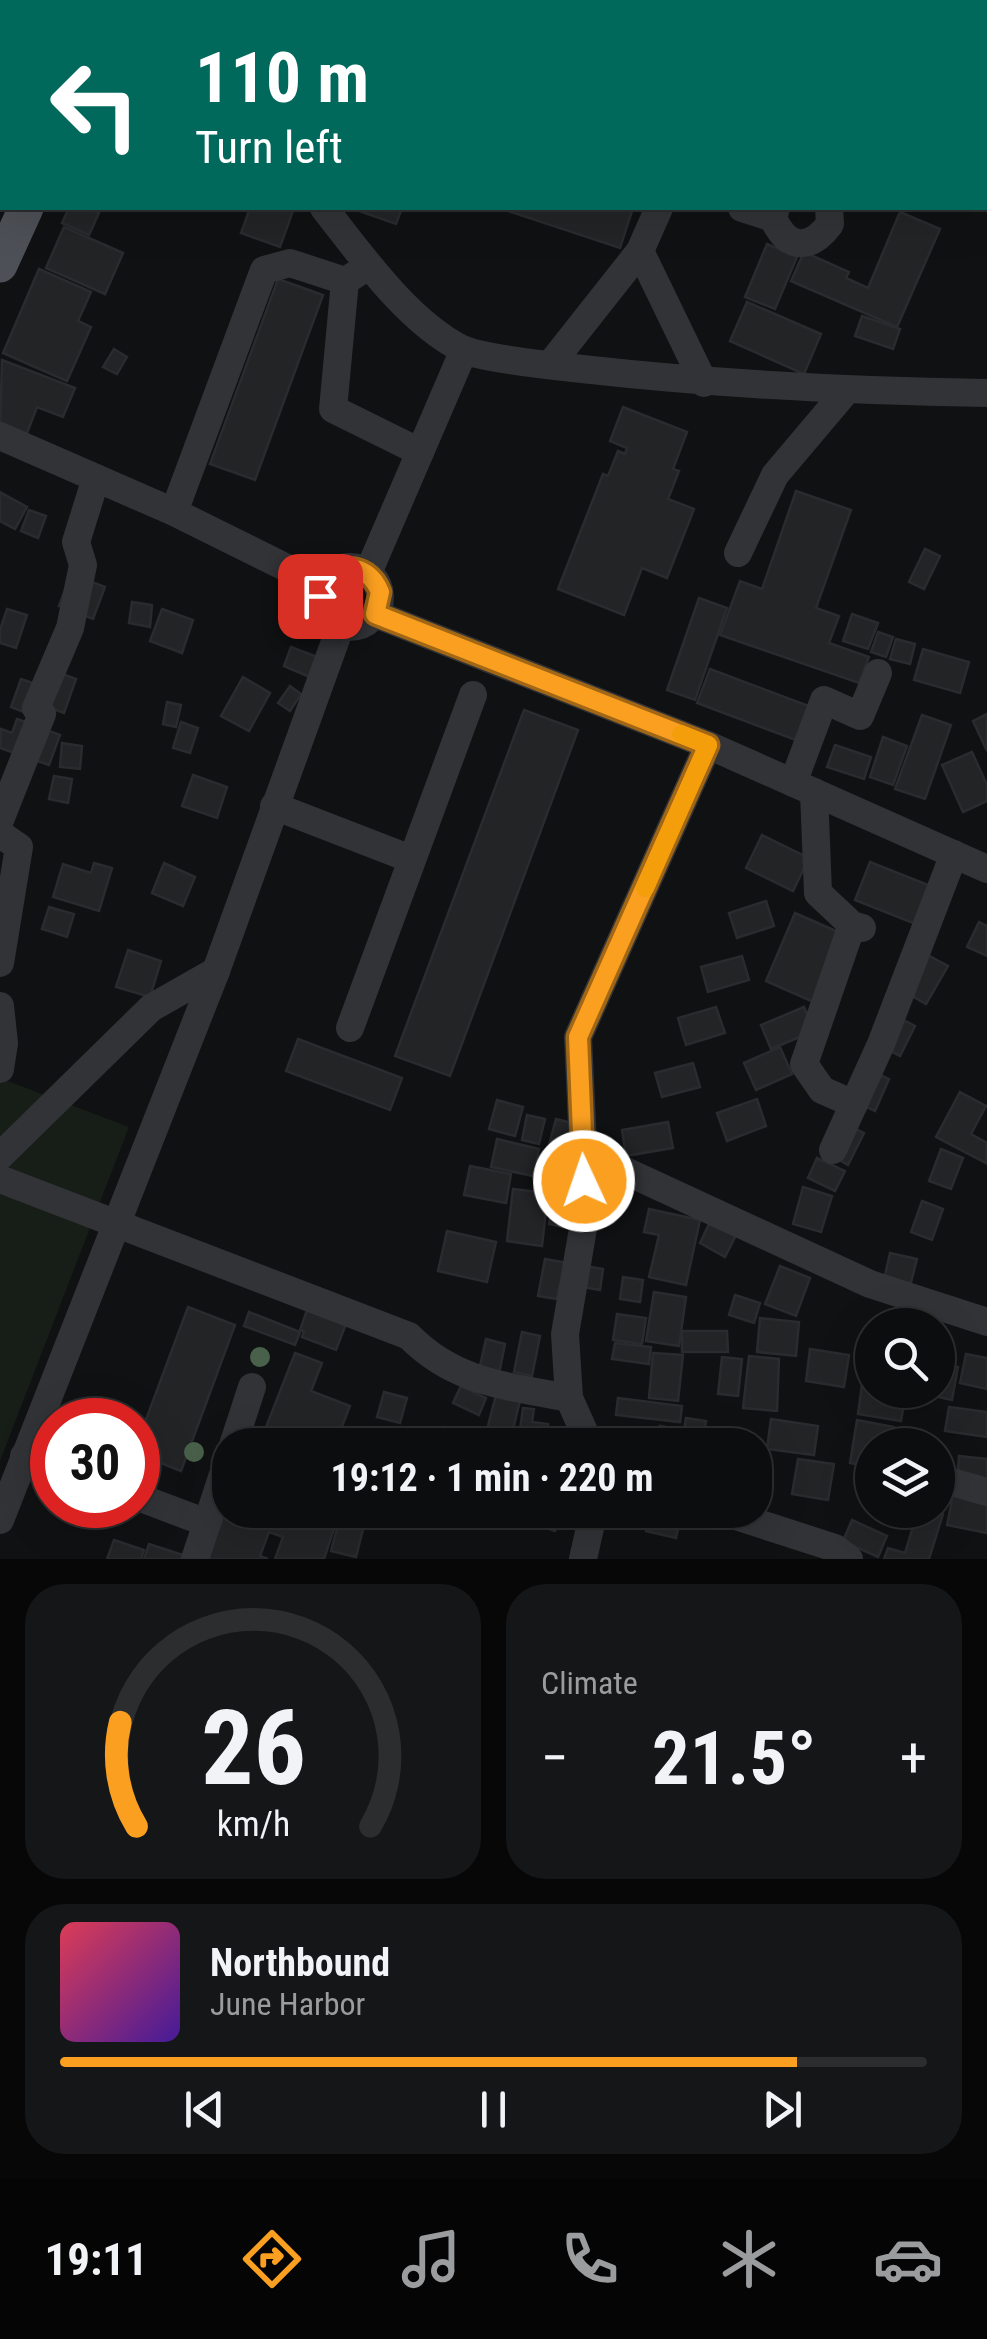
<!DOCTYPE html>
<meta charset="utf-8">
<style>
:root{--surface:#0c0d0e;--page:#151617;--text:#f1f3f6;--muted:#9a9c9e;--line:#2c2d2e;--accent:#fa9f20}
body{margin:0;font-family:"Roboto Condensed",sans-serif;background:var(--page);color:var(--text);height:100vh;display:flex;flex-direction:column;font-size:38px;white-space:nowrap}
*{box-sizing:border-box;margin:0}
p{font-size:32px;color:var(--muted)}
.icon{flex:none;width:55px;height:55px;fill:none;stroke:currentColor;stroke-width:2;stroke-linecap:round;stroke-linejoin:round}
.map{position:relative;height:1559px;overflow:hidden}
.side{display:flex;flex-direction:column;gap:25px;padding:25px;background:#070708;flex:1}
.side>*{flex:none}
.hud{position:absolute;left:0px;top:0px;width:988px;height:210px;box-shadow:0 10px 40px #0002,0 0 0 2px var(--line);background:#00695c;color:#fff;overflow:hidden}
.controls{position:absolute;left:855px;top:1308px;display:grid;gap:20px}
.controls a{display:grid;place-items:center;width:100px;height:100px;border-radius:50%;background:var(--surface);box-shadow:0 10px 40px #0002,0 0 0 2px var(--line);font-size:50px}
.speed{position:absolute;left:30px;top:1398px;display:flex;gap:20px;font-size:50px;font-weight:700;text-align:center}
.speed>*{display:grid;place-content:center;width:130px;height:130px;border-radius:50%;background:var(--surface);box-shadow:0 10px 40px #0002,0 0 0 2px var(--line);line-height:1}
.speed .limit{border:15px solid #d22;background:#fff;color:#111}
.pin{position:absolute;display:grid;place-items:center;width:85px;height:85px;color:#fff;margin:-42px;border-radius:20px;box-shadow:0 5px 15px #0006}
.me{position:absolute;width:110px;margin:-55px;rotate:357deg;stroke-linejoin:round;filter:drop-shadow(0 0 8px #0008)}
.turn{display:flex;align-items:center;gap:35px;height:210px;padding:0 30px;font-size:45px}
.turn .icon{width:130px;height:130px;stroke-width:2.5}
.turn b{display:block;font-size:70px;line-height:85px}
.big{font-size:75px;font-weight:700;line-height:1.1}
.side .widget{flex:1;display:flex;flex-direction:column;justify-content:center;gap:15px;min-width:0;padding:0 35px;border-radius:40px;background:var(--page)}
.side .dial{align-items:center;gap:0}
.dial svg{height:260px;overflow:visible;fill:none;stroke:var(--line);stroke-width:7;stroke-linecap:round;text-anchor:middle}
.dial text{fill:var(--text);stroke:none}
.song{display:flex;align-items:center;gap:30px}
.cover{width:120px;height:120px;border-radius:15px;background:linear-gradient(135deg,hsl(350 70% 55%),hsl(260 70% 35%))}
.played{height:10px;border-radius:5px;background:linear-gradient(90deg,var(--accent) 85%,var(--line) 85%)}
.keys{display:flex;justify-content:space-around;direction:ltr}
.heat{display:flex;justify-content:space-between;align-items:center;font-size:55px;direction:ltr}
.side .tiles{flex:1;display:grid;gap:25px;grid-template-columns:1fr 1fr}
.widget:last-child{grid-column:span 2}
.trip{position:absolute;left:212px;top:1428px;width:560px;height:100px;border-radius:40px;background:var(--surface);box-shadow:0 10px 40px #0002,0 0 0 2px var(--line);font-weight:700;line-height:100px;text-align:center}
.dock{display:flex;height:160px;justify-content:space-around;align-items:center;background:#050506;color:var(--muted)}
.dock .icon{width:70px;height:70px}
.dock .selected{color:var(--accent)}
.dock b{font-size:45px;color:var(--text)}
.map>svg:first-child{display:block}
.green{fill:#171d17}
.building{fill:#232426;stroke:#2a2b2e;stroke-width:2.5}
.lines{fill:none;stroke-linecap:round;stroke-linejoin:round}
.minor{stroke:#313337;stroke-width:28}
.major{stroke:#4d5056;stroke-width:35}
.tree{fill:#49604a}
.route-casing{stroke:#a26715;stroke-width:25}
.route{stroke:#fa9f20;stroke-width:18}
.slow{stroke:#f59e0b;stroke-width:18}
</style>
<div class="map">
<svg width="987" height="1559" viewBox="0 0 987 1559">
<rect width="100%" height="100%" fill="#101112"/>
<path class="green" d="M0 1078 129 1127 0 1461Z"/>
<g class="building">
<path d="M491 0H609L616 2H491Z"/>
<path d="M69 208H87L99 213 89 235 62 223Z"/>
<path d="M250 208H294L280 247 241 233Z"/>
<path d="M351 208H402L396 224Z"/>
<path d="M499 208H633L620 248Z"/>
<path d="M900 212 940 229 897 327 791 281 804 252 849 272 846 278 868 288Z"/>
<path d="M64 227 123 253 105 294 46 268Z"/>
<path d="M767 244 797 257 775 309 745 297Z"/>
<path d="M39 269 91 292 78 321 91 327 67 381 3 353Z"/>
<path d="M278 279 323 295 255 480 210 464Z"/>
<path d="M747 302 821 334 804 374 730 341Z"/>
<path d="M862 316 900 329 893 349 855 336Z"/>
<path d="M114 349 127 357 117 374 103 367Z"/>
<path d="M2 360 75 388 63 417 37 407 24 441 0 431Z"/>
<path d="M623 407 687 432 673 469 679 471 668 499 694 509 667 578 642 568 624 615 558 589 603 474 608 476 618 451 625 454 627 448 610 441Z"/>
<path d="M796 491 851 510 816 608 839 616 829 643 869 657 859 683 720 635 740 581 762 589Z"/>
<path d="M0 492 27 507 15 529 0 521Z"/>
<path d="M29 510 46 516 38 538 21 531Z"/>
<path d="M925 549 940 556 924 589 909 582Z"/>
<path d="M71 574 105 587 93 619 59 606Z"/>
<path d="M699 598 727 608 695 700 667 690Z"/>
<path d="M132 602 152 605 150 627 129 623Z"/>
<path d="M7 609 27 615 16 648 0 643V630Z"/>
<path d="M162 609 193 620 182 653 150 641Z"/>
<path d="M852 614 878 623 868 649 843 641Z"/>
<path d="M878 632 893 637 886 657 871 652Z"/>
<path d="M896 639 915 644 910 664 890 659Z"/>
<path d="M291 647 320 658 312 678 284 666Z"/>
<path d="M923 649 969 662 960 693 914 680Z"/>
<path d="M710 669 814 708 801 742 697 703Z"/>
<path d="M60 673 76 679 64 713 28 700 24 712 11 707 21 679 54 690Z"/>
<path d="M243 677 270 693 249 731 221 716Z"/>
<path d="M290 686 301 694 290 711 278 703Z"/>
<path d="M167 702 181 705 176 727 163 724Z"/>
<path d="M524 710 578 730 450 1076 395 1056Z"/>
<path d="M987 714V751L973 721Z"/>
<path d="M922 715 951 725 925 799 895 789Z"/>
<path d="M17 719 60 735 49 765 0 748 1 729 12 733Z"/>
<path d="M181 722 198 728 190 753 173 748Z"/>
<path d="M883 737 907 746 893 785 870 777Z"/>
<path d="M62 743 82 746 80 769 60 767Z"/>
<path d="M835 745 871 757 864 779 827 767Z"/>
<path d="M972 752 987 785V801L963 812 942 765Z"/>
<path d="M193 775 227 787 217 818 182 806Z"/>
<path d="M54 776 72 779 68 803 49 799Z"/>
<path d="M762 835 809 858 793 891 746 868Z"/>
<path d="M870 862 933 887 918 925 855 900Z"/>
<path d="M94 863 112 868 99 911 53 897 63 864 91 873Z"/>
<path d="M164 863 195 877 183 906 152 893Z"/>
<path d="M766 901 774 926 737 938 729 913Z"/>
<path d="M49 907 74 914 67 937 42 929Z"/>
<path d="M795 913 845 935 816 1003 766 981Z"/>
<path d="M979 922 987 926V956L967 947Z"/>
<path d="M128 950 161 961 150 997 116 987Z"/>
<path d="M926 954 948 966 926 1004 905 992Z"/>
<path d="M742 956 749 980 708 992 701 967Z"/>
<path d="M716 1007 725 1033 686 1045 678 1018Z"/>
<path d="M804 1007 814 1031 771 1049 761 1025Z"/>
<path d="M894 1015 915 1026 900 1056 879 1045Z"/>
<path d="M298 1039 402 1078 390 1110 286 1071Z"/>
<path d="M780 1047 792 1074 756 1090 744 1063Z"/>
<path d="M693 1063 700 1087 662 1097 655 1073Z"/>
<path d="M868 1069 889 1079 875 1111 854 1101Z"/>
<path d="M960 1092 986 1106 971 1134 987 1143 986 1163 936 1137Z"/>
<path d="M757 1099 766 1126 727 1141 717 1113Z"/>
<path d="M497 1100 523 1107 515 1136 489 1129Z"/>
<path d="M527 1115 545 1119 539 1144 522 1140Z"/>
<path d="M556 1119 595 1129 589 1155 549 1145Z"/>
<path d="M668 1122 673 1148 626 1156 622 1130Z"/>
<path d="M854 1128 864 1133 848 1165 838 1159Z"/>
<path d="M497 1139 539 1149 533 1176 491 1167Z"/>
<path d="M941 1149 963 1158 951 1189 929 1181Z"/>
<path d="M552 1155 586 1161 581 1187 547 1181Z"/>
<path d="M817 1158 845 1171 835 1191 808 1178Z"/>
<path d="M470 1166 511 1174 506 1203 464 1195Z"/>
<path d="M803 1187 832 1196 821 1232 793 1224Z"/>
<path d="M513 1189 548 1193 542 1246 507 1241Z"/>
<path d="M554 1197 573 1200 568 1228 549 1224Z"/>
<path d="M922 1201 943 1209 932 1240 911 1232Z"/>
<path d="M649 1209 700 1220 686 1285 649 1277 659 1235 644 1232Z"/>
<path d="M710 1222 736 1235 725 1257 700 1243Z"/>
<path d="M447 1231 496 1242 487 1282 438 1271Z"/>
<path d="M890 1253 917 1259 909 1290 883 1284Z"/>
<path d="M545 1259 603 1269 600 1290 560 1283 557 1299 538 1296Z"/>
<path d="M780 1266 810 1278 796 1316 765 1304Z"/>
<path d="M623 1277 643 1280 640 1302 620 1299Z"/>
<path d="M654 1292 686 1297 679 1346 646 1341Z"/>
<path d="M735 1295 760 1303 754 1323 729 1315Z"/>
<path d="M188 1307 235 1325 181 1471 138 1454V1441Z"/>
<path d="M307 1310 346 1324 336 1350 302 1337 304 1331 300 1330Z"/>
<path d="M249 1312 300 1332 295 1345 244 1326Z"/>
<path d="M617 1314 646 1318 642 1344 613 1340Z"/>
<path d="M760 1318 799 1322 796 1356 757 1352Z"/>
<path d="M682 1331H727L728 1352H682Z"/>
<path d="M522 1332 540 1336 532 1376 514 1372Z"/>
<path d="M486 1339 505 1344 498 1379 478 1375Z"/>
<path d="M615 1343 651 1347 649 1364 612 1359Z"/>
<path d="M810 1349 849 1355 844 1387 806 1381Z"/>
<path d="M295 1353 322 1363 311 1391 350 1406 336 1442 309 1432 304 1444 293 1439 291 1445H259Z"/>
<path d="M653 1353 683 1355 678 1401 649 1398Z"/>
<path d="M966 1354 987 1358V1389L960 1383Z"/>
<path d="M749 1356 779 1359 777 1411 743 1408Z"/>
<path d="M722 1357 742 1359 738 1396 718 1394Z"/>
<path d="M938 1363 958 1367 952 1400 920 1393V1390H938Z"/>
<path d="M864 1370 872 1371V1390H896L895 1402 904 1404 901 1421 858 1414Z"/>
<path d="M461 1386 486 1398 479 1415 453 1403Z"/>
<path d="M384 1392 407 1398 400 1423 377 1417Z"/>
<path d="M496 1395 520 1401 509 1445H483Z"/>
<path d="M618 1398 682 1406 680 1422 616 1415Z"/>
<path d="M949 1407 987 1412V1437L945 1431Z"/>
<path d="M523 1408 534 1409 532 1422 548 1424 546 1445H518Z"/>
<path d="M686 1418 706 1421 702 1445H657L660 1426 684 1430Z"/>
<path d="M771 1419 818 1426 814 1455 767 1449Z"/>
<path d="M857 1420 894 1427 891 1445H872V1467L850 1463Z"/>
<path d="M445 1427 475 1431 473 1445H442Z"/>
<path d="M959 1456 987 1459V1484L957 1481Z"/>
<path d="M798 1459 834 1464 828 1500 792 1494Z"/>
<path d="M953 1495 987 1502V1533L947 1525Z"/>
<path d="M268 1510H279L334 1529 324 1559H275L283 1537 269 1532 260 1556 268 1559H208L225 1511 263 1525Z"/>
<path d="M342 1510H368L356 1557 331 1551Z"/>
<path d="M505 1510H562L555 1531 504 1514Z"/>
<path d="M651 1510H682L676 1538 646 1531Z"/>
<path d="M918 1510 943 1514 929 1559H884L888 1548 905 1553Z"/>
<path d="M852 1520 887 1536 878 1557 843 1541Z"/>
<path d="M114 1540 144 1550 141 1559H107Z"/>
<path d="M149 1544 186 1556 185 1559H144Z"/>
</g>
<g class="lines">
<g class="minor">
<path d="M247 0 248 2"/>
<path d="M726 0V2"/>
<path d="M463 2 464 0"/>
<path d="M861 2 863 0"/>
<path d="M0 85 2 86"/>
<path d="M324 208C361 255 407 321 462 349 483 359 556 366 582 369 717 384 851 391 987 393"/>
<path d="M742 208 773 218"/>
<path d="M776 208 773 218C787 249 809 252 830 224L829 208"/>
<path d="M640 251 704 383"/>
<path d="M345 281 333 409 420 452"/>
<path d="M550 365 640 251 659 208"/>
<path d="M0 436 174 512 323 586"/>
<path d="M174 512 264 270 290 263 345 281 369 266"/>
<path d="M738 553 775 475 846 391"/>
<circle cx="350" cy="597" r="30"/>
<path d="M368 573 464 350"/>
<path d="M375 614 708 745 987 869"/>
<path d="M793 783 824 700 860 716 878 673"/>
<path d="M814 792 818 893 852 925 862 928"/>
<path d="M274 806 411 859"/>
<path d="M0 820 42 714 36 708 70 628 83 565 76 542 96 478"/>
<path d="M0 834 19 847 0 963"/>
<path d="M852 925 804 1064 822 1090 854 1104"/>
<path d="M0 1006 4 1043 0 1069"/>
<path d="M350 1028 473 695"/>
<path d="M833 1150 881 1044 954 854"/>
<path d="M582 1151 870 1284 987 1322"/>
<path d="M0 1156 151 1008 216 971"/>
<path d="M0 1179 409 1336C455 1383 508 1386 569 1398"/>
<path d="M233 1445 252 1387"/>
<path d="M590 1445 569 1398 565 1334 586 1211 578 1037 708 745"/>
<path d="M24 1456 52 1466"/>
<path d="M938 1478 987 1492"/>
<path d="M138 1497 207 1523 195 1559"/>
<path d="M717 1510 835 1548 849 1559"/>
<path d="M0 1520 216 971 341 625"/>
<path d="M207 1523 230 1453"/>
<path d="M583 1559 594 1510"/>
</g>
<g class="major">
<path d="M107 2 108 0"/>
<path d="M0 265 26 208"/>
</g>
</g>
<g class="tree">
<circle cx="260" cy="1357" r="10"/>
<circle cx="194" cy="1452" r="10"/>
</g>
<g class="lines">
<defs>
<path id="route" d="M320 596C329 561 367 559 380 592L375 614 708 745 578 1037 584 1181"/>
</defs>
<use href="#route" class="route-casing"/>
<use href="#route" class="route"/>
<path class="slow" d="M645 888 708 745 681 734"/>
</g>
</svg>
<div class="controls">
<a><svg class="icon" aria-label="search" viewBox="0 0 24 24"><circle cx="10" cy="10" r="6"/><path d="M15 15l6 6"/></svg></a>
<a><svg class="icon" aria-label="layers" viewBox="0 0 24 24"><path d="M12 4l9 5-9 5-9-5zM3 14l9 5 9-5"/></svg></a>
</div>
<div class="speed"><div class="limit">30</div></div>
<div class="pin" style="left:320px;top:596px;background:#d93025"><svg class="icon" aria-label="arrive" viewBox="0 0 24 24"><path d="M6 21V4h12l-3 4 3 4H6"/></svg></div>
<svg class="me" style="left:584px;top:1181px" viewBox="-20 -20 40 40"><circle r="17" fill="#fa9f20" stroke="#fff" stroke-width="3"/><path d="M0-11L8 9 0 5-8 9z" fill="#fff"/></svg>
<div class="trip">19:12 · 1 min · 220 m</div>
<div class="hud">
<div class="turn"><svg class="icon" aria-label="left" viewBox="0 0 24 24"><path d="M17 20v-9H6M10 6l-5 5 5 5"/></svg><div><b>110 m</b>Turn left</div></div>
</div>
</div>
<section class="side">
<div class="tiles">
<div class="widget dial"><svg viewBox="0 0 100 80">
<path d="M14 69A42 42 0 1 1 86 69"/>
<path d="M14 69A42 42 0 0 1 9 37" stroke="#fa9f20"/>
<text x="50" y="56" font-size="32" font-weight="700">26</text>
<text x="50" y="72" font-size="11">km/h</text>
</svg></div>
<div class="widget"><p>Climate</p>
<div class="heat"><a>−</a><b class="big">21.5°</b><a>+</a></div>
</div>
<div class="widget">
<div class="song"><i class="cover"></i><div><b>Northbound</b><p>June Harbor</p></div></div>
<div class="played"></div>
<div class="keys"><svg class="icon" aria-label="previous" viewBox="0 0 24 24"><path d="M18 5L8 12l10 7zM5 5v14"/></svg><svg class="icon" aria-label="pause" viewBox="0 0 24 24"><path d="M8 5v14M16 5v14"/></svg><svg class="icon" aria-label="next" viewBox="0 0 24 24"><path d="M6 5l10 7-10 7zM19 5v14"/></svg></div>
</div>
</div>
</section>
<nav class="dock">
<b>19:11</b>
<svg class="icon selected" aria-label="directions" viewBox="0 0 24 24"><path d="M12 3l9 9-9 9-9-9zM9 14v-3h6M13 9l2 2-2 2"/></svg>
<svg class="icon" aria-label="music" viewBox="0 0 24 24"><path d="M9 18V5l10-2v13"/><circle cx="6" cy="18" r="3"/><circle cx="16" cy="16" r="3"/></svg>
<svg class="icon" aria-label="phone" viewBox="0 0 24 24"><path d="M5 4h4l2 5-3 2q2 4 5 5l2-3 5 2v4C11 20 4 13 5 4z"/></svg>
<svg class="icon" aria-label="climate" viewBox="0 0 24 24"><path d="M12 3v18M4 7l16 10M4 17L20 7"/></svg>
<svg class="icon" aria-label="car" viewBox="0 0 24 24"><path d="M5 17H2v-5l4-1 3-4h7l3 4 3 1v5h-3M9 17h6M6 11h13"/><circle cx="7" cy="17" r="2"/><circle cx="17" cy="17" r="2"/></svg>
</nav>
